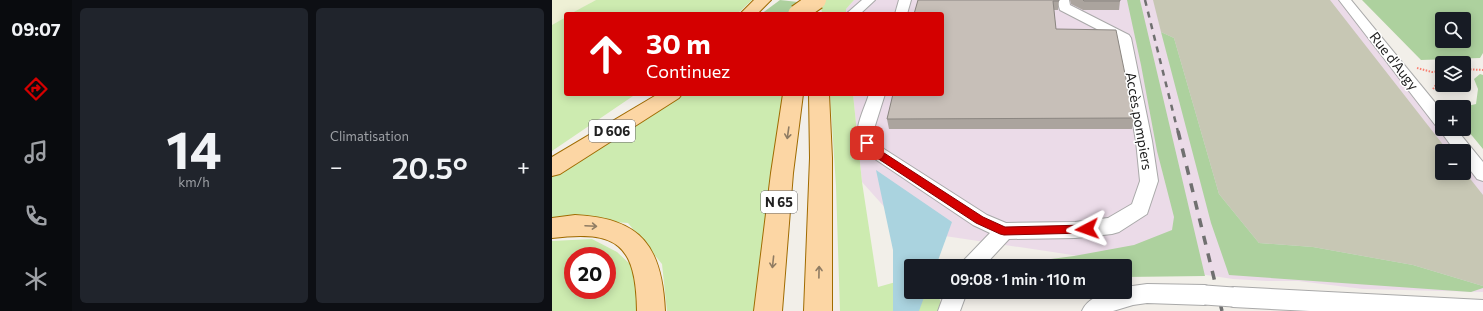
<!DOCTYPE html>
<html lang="fr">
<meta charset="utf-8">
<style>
:root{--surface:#171b24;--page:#20242c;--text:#f1f3f6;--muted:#9ea1a6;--accent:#d40000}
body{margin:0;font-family:Commissioner,sans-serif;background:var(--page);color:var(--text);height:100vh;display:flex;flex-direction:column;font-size:15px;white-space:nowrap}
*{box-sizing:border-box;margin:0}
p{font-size:13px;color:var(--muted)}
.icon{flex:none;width:22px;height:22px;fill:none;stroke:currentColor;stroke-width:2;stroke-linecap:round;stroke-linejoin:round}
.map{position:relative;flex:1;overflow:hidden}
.drawer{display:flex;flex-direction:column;gap:8px;padding:8px;background:#0d0f14;width:480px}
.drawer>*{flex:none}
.top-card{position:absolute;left:12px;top:12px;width:380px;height:84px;border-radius:4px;box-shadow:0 2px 10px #0003;background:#d40000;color:#fff;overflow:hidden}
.fabs{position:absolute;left:883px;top:12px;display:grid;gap:8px}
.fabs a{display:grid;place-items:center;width:36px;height:36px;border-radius:4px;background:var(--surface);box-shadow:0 2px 10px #0003;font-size:20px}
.speed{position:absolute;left:12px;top:247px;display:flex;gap:8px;font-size:20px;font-weight:700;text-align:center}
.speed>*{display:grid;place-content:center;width:52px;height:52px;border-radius:50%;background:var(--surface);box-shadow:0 2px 10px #0003;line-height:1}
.speed .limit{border:6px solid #d22;background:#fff;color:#111}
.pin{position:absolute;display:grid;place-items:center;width:34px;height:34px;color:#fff;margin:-17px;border-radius:8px;box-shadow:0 2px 6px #0006}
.me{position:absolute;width:44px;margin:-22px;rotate:266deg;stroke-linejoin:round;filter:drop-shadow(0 0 3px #0008)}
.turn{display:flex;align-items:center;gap:14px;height:84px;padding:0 16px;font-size:18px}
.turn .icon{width:52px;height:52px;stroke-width:2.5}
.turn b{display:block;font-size:28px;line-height:34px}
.big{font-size:30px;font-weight:600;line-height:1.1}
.drawer .card{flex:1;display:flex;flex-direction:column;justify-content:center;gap:6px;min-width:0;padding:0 14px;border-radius:6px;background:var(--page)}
.drawer .dial{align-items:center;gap:0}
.dial b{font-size:52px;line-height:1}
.heat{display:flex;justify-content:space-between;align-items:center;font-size:22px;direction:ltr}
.drawer .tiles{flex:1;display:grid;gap:8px;grid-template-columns:repeat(2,1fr)}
.trip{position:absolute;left:352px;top:259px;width:228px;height:40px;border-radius:4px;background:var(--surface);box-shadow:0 2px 10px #0003;font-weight:600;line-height:40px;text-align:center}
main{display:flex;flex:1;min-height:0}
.tab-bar{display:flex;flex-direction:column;width:72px;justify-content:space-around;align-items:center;background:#090b0e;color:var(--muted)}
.tab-bar .icon{width:28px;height:28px}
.tab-bar .on{color:var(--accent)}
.tab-bar b{font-size:18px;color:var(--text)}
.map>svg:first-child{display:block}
.industrial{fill:#ebdbe8}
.construction{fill:#c7c7b4}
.farmland{fill:#eef0d5}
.grass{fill:#cdebb0;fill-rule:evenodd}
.forest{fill:#add19e;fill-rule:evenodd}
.water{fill:#aad3df}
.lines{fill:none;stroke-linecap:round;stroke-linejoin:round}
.minor-casing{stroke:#a9a9a9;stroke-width:2}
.major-casing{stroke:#a06b00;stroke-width:2}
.path{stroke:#fa8072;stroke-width:2;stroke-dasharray:1.5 1.5;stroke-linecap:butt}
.minor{fill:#fff;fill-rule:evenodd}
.major{fill:#fcd6a4;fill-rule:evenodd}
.rail-far1{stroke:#707070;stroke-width:2.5;stroke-dasharray:6 6;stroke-linecap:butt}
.rail{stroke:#707070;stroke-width:3.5;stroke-dasharray:9 9;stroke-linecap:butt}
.minor-bridge-casing{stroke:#a9a9a9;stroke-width:21;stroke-linecap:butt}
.major-bridge-casing{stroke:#a06b00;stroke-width:20;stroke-linecap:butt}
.minor-bridge{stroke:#fff;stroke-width:19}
.major-bridge{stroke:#fcd6a4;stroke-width:18}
.wall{fill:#aba49e}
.building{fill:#c7bfb8;stroke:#8b8681}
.oneway{stroke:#8f7c63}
.route{fill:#d40000;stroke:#8a0000}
.labels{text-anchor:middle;stroke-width:3;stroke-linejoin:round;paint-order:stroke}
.shield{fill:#fff;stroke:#646464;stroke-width:1}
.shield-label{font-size:13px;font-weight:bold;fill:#222}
.street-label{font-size:14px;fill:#222;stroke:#fff}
</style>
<main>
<nav class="tab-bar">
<b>09:07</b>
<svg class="icon on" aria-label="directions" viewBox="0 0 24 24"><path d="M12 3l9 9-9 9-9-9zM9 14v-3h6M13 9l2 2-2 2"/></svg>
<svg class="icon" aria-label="music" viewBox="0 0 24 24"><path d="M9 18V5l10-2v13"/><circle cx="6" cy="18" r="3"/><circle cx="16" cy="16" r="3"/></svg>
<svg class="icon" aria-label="phone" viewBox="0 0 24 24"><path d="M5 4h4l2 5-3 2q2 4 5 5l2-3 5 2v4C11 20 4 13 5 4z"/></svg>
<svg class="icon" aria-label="climate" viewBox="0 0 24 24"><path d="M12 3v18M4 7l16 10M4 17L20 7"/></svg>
</nav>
<section class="drawer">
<div class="tiles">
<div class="card dial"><b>14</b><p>km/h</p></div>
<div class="card"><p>Climatisation</p>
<div class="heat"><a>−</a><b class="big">20.5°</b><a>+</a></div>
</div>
</div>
</section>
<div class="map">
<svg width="931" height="311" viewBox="0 0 931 311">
<rect width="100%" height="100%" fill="#f2efe9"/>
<path class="industrial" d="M302 0H798L890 129 909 151H890V173H912V155L931 177V292L811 289 746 281H715L681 279 353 230 310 182 301 94H390V14H294V9Z"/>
<path class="construction" d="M601 0H778L896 151H890V173H912V171L931 195V286L861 265 761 247 707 243 667 194 622 38 609 32Z"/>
<path class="farmland" d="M0 0H44L18 14H14V17L0 25Z"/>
<g class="grass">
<path d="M44 0H200L185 14H18Z"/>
<path d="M274 0H302L294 9V14H270L269 4Z"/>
<path d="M14 17V94H84L0 151V25Z"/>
<path d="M129 94H232L204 311H115L110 264 76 223 20 219 0 224V177Z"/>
<path d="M278 94H301L310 182 326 287 358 278 357 292 386 293 389 304 386 311H288L284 186Z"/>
<path d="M40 239 65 252 80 266 90 311H0V241ZM21 256H55V290H21Z"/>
</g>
<g class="forest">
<path d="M228 0 246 2V8L236 14H209Z"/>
<path d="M575 0H588L653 276 573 277V266H470L468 263 522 256 582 245 620 230 622 217 605 151 589 65Z"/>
<path d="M810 0H931V53L928 58 869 60ZM890 19H912V41H890Z"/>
<path d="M609 32 622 38 667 194 707 243 761 247 861 265 931 286V288L919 292 677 275 659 223Z"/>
<path d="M928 74 931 75V149L912 126 911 107 924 104 926 89 922 79Z"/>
</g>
<path class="water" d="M324 170 400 222 384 266H359V292H374L367 311H341V250Z"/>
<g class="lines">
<defs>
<g id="minor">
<path d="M310 0H323L308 14H294Z"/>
<path d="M347 0H359L355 14H343Z"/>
<path d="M505 0H517L518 5 577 35 579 38 600 141 606 181 595 214 567 232 560 234 523 238 457 239 432 266H409L412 260 438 233 421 225 320 157C316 153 309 149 307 143 301 129 313 108 317 94H333L321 132 323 141 332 149 435 215 454 223 523 222 556 218 580 204 588 181 584 141 566 40 508 10Z"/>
<path d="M787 0H799L890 111V129H904L931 162V181L925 179 912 162V151H903L887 129 888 127 884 126Z"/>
<path d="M595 284 653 285 661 288 664 295 661 302 653 305 595 303 581 305 561 311H530C537 295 557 292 573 292V287Z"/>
<path d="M681 287 931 300V311H758L681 307 673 304 670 297 673 290Z"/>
<path d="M393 292H415L408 311H386Z"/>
</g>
<g id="major">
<path d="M202 0H219L205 14H188Z"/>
<path d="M106 94H130L127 98 8 174 0 176V157Z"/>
<path d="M231 94H251L241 173 230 311H202L219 173Z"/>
<path d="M257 94H277L280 158V311H252L258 158Z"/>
<path d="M23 215C90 218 110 247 113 311H85C84 244 65 230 0 238V218Z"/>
</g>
</defs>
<use href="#minor" class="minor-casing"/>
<use href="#major" class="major-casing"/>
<g class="path">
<path d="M865 68 880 72 890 71"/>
<path d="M912 69 931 70"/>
<path d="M881 89 890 77"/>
</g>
<use href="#minor" class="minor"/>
<use href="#major" class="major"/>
<path class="rail-far1" d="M593 0 626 132"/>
<path class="rail" d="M626 131 670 311"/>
<defs>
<path id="minor-bridge" d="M653 295 681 297"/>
<path id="major-bridge" d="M245 14 265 0"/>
</defs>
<use href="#minor-bridge" class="minor-bridge-casing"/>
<use href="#major-bridge" class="major-bridge-casing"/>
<use href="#minor-bridge" class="minor-bridge"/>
<use href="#major-bridge" class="major-bridge"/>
</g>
<g class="wall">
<path d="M366 0 507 1 506 10H502L504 29 582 118 580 129H337L335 119Z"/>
<path d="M518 0H568V1L567 10H531L519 4Z"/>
</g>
<g class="building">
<path d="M366 0H507V1H501L504 29 564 30 582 118 335 119 341 94H390V14H362Z"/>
<path d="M531 0H568V1H532Z"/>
</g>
<defs><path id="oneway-shaft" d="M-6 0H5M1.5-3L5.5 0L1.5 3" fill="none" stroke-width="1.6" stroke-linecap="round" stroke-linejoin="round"/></defs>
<g class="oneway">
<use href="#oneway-shaft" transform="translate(236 133) rotate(98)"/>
<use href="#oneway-shaft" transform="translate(39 226) rotate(3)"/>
<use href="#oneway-shaft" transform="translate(221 262) rotate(96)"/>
<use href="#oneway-shaft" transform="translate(267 272) rotate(-89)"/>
</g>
<path class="route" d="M315 140 318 141 329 151 431 217 453 227 535 225 539 226 541 229 539 232 535 233 452 235 448 234 424 223 322 156 311 143Z"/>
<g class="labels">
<g class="shield">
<rect x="37" y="120" width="46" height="22" rx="3"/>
<rect x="209" y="191" width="36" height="22" rx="3"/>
</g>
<g class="shield-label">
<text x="60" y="136">D 606</text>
<text x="227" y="207">N 65</text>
</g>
<g class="street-label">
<text transform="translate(842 61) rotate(52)" y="5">Rue d'Augy</text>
<text transform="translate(587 121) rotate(80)" y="5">Accès pompiers</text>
</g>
</g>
</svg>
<div class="fabs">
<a><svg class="icon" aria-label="search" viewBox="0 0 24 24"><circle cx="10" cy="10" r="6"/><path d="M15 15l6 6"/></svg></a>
<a><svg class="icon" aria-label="layers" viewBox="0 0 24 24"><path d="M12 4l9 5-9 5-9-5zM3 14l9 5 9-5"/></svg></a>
<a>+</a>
<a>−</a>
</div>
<div class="speed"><div class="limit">20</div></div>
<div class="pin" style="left:315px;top:143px;background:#d93025"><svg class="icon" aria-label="arrive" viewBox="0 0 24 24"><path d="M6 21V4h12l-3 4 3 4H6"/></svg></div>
<svg class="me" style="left:535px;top:229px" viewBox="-20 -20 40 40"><path d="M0-17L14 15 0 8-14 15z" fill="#d40000" stroke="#fff" stroke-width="4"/></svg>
<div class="trip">09:08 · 1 min · 110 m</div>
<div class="top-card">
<div class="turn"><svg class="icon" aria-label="ahead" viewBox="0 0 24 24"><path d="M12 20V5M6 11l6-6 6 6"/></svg><div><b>30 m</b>Continuez</div></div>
</div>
</div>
</main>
